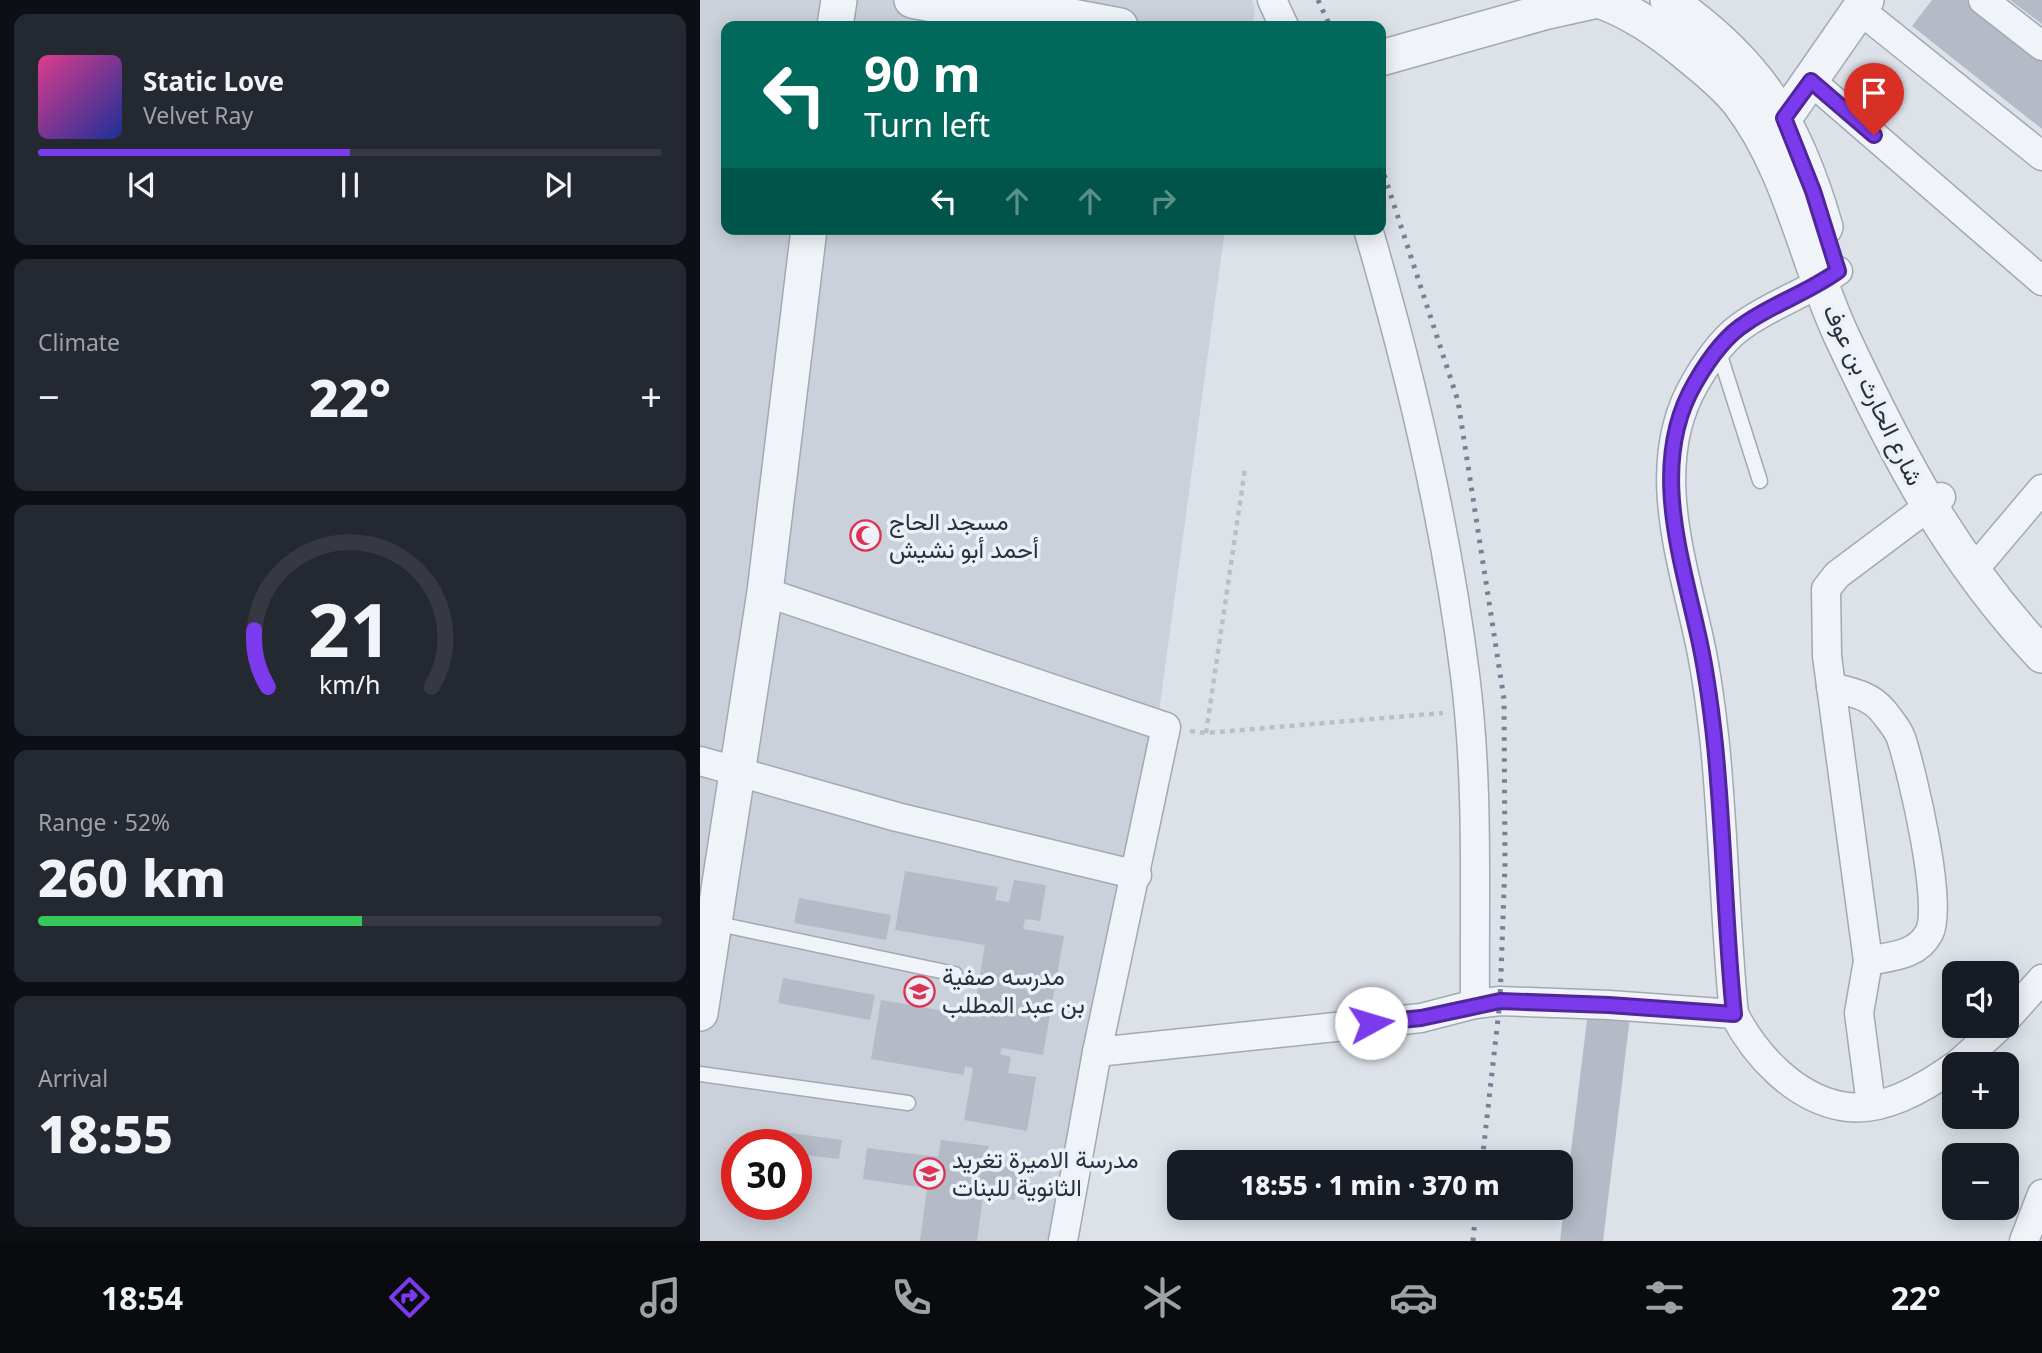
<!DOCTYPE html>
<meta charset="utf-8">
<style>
:root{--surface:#171b24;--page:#242831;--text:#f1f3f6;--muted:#9ea1a6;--line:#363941;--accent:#7c3aed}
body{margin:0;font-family:"Noto Sans",Vazirmatn,sans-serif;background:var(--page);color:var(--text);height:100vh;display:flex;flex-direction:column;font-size:26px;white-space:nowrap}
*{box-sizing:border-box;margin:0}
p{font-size:23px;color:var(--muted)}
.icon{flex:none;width:38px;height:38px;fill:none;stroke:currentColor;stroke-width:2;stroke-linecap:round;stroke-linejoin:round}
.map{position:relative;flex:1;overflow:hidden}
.drawer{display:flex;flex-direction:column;gap:14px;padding:14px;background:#0d0f14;width:700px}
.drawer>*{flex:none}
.guide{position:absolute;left:21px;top:21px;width:665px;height:214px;border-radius:14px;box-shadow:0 4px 18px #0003;background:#00695c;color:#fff;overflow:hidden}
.fabs{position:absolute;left:1242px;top:961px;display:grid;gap:14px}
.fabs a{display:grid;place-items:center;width:77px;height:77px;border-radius:14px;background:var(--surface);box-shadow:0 4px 18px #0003;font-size:35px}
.speed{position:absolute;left:21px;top:1129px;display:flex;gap:14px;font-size:35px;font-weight:700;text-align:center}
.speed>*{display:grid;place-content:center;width:91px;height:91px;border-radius:50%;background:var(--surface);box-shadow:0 4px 18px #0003;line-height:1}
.speed .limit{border:10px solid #d22;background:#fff;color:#111}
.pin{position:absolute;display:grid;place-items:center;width:60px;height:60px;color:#fff;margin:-72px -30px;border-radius:50% 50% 50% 0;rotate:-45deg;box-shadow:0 0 7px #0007}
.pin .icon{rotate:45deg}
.me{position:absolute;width:77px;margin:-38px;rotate:84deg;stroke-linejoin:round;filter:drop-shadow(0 0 5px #0008)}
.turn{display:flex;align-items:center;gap:24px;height:147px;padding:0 28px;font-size:32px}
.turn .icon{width:91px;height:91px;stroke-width:2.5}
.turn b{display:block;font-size:49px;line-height:60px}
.lanes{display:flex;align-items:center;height:66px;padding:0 28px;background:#0003;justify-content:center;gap:35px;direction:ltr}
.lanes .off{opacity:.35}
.big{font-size:52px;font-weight:800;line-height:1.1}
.drawer .widget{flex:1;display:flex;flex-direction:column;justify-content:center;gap:10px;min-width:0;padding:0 24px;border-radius:14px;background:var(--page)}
.drawer .dial{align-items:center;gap:0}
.dial svg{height:182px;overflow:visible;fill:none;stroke:var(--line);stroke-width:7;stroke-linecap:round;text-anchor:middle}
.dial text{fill:var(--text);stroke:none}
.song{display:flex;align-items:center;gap:21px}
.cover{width:84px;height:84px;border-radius:10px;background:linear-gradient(135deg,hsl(330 70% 55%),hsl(230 70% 35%))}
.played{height:7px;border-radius:4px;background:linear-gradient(90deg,var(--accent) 50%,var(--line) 50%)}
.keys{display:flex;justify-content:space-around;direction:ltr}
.heat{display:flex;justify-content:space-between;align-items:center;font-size:38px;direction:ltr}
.charge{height:10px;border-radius:5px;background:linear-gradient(90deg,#34c759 52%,var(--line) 0)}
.trip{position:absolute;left:467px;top:1150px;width:406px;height:70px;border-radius:14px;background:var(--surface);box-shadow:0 4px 18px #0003;font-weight:800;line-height:70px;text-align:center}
.tabs{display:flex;height:112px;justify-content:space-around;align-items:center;background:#090b0e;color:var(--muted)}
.tabs .icon{width:49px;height:49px}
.tabs .on{color:var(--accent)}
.tabs b{font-size:32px;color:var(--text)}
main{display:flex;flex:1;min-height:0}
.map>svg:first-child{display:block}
.built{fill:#cbd1db;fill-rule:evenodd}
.building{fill:#b4bbc6}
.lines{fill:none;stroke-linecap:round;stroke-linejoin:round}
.service-casing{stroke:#a2a9b3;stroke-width:17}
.minor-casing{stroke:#a2a9b3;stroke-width:31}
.tertiary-casing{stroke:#a2a9b3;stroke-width:38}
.path{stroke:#bbc0c8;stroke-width:4.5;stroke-dasharray:5 5;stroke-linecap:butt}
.service{stroke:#f0f3f7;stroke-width:14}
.minor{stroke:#f0f3f7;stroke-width:28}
.tertiary{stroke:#f0f3f7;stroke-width:35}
.rail{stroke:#758294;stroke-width:5;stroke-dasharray:3.5 7;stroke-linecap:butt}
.route-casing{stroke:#51269a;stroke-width:18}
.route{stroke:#7c3aed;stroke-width:12}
.labels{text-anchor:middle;stroke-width:7;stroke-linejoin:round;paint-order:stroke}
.street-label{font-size:24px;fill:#253041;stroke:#edf1f6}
.poi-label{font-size:24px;fill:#253041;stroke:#edf1f6;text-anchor:start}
</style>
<main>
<section class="drawer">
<div class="widget">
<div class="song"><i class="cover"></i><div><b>Static Love</b><p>Velvet Ray</p></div></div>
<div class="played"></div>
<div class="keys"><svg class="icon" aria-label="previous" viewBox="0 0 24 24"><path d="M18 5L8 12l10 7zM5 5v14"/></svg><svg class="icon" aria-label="pause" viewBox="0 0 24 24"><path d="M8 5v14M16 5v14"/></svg><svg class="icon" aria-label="next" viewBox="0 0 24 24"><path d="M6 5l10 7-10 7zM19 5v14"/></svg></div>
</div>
<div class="widget"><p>Climate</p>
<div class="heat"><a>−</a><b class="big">22°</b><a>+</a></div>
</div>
<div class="widget dial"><svg viewBox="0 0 100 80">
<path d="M14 69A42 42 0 1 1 86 69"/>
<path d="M14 69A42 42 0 0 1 8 44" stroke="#7c3aed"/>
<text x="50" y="56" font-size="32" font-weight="700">21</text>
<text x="50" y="72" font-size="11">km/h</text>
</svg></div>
<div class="widget"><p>Range · 52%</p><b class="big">260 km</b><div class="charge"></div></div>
<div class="widget"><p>Arrival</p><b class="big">18:55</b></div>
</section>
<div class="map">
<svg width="1342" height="1241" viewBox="0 0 1342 1241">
<rect width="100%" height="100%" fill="#dde2e9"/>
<path class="built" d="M0 0H552L555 7 553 26H26V229H525L452 763 352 1241H0ZM37 1144H96V1204H37Z"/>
<g class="building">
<path d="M1232 0H1273L1342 55V129L1212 26Z"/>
<path d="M1310 0H1342V24Z"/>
<path d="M205 871 298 887 295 900 309 902 314 880 346 885 340 921 325 919 323 929 364 936 343 1055 302 1048 300 1054 311 1057 308 1073 336 1077 327 1131 264 1120 273 1068 265 1066 264 1075 171 1059 181 1000 273 1016 285 945 195 930Z"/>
<path d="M99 898 191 915 186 940 94 923Z"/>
<path d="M83 978 175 995 170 1020 78 1003Z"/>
<path d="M888 1012 930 1017 903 1241H860Z"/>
<path d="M83 1132 142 1140 139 1159 96 1154V1144H81Z"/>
<path d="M241 1140 289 1146 287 1164 319 1169 315 1200 283 1196 277 1241H220L227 1188 163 1179 167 1148 238 1157Z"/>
</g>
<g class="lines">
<defs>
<g id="service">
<path d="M1018 349 1060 481"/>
<path d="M14 923 255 974"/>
<path d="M0 1074 208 1103"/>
</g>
<g id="minor">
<path d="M572 0 584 26"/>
<path d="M1283 0 1342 46"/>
<path d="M1160 10 1342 156"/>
<path d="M1111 81 1342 281"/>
<path d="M668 229C711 375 746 524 765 675 779 783 774 895 775 1004"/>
<path d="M1138 271C1109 292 1075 303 1046 323 1025 336 1007 362 995 383 950 460 979 550 997 630 1006 668 1011 707 1015 745 1024 835 1025 925 1034 1014 1055 1055 1094 1097 1141 1106 1181 1114 1224 1088 1255 1066"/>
<path d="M1271 573 1342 489"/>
<path d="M65 592 466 727 397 1052 363 1241"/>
<path d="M1131 687C1151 692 1170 695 1183 711 1189 719 1198 729 1201 738 1212 771 1244 906 1229 933 1217 956 1191 956 1168 961"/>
<path d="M0 761 197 817 437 875"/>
<path d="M1307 1018 1342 979"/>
<path d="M397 1052 721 1018 775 1004 800 1001 909 1005 1034 1014"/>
<path d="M1258 1064 1300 1026"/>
<path d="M1171 1105 1159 1013 1168 961 1127 656 1126 589 1137 575 1241 497"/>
<path d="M1324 1241 1342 1194"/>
</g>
<g id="tertiary">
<path d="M212 0 305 18"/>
<path d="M282 0 420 26"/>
<path d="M899 0C932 12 958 30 985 52 1003 67 1024 83 1039 102 1092 171 1106 261 1143 339 1199 458 1251 558 1342 655"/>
<path d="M968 0C1058 62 1095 123 1125 227"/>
<path d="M135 26 139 0"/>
<path d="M681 58 844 12 898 0"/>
<path d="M1068 130 1084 118 1166 0"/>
<path d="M0 1013 65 592 109 229"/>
</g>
</defs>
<use href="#service" class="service-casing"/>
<use href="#minor" class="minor-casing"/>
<use href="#tertiary" class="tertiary-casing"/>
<g class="path">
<path d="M490 731 506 733 743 713"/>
<path d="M506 733 545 469"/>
</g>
<use href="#service" class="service"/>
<use href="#minor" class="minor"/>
<use href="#tertiary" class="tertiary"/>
<g class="rail">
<path d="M618 0 630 26"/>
<path d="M681 165 758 401 804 699 805 863 800 1001 782 1162"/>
<path d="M773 1241 776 1208"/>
</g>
</g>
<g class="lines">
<defs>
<path id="route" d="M671 1023 721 1018 800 1001 909 1005 1034 1014C1025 925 1024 835 1015 745 1011 707 1006 668 997 630 979 550 950 460 995 383 1007 362 1025 336 1046 323 1075 303 1109 292 1138 271L1113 191 1084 118 1111 81 1174 135"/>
</defs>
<use href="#route" class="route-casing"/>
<use href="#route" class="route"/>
</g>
<defs>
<symbol id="mosque-ring" viewBox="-11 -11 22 22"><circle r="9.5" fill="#edf1f6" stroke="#dc3354" stroke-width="1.5"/><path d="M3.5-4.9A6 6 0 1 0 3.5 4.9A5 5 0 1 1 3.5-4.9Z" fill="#dc3354"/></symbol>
<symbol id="school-ring" viewBox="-11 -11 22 22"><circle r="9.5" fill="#edf1f6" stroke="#dc3354" stroke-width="1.5"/><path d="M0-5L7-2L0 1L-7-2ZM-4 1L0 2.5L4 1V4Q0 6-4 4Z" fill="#dc3354"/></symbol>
</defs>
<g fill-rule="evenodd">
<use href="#mosque-ring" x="148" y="518" width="35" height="35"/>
<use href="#school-ring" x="202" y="974" width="35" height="35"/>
<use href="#school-ring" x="212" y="1156" width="35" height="35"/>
</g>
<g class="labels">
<g class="street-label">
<text transform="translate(1173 395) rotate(64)" y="8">شارع الحارث بن عوف</text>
</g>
<g class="poi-label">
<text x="189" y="530">مسجد الحاج<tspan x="189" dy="28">أحمد أبو نشيش</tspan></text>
<text x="242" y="985">مدرسه صفية<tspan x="242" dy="28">بن عبد المطلب</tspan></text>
<text x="252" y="1168">مدرسة الاميرة تغريد<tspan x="252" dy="28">الثانوية للبنات</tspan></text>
</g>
</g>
</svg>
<div class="fabs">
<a><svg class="icon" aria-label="sound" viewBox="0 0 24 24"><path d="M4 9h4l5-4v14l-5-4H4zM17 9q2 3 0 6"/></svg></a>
<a>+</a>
<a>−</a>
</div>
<div class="speed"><div class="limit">30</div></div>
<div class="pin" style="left:1174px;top:135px;background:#d93025"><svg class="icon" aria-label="arrive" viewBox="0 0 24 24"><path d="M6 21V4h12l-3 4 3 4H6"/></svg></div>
<svg class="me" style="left:671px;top:1023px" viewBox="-20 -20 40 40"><circle r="19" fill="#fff"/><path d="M0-13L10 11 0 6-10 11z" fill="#7c3aed"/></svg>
<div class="trip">18:55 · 1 min · 370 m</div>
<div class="guide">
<div class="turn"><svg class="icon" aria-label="left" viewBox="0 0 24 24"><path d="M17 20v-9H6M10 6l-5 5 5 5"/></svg><div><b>90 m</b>Turn left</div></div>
<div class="lanes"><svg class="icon" aria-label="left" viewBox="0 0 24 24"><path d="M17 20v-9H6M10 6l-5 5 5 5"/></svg><svg class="icon off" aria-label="ahead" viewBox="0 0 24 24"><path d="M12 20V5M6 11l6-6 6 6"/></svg><svg class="icon off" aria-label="ahead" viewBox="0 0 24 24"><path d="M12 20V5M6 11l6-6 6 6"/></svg><svg class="icon off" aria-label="right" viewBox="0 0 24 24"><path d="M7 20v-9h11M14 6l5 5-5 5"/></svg></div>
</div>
</div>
</main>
<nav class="tabs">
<b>18:54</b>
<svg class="icon on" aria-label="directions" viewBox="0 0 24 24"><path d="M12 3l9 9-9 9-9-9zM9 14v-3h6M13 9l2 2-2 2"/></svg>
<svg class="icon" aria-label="music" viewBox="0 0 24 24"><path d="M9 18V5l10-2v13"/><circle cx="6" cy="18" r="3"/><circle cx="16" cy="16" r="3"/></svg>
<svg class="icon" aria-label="phone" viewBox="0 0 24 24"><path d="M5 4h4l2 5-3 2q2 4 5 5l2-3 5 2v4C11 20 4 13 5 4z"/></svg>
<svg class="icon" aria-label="climate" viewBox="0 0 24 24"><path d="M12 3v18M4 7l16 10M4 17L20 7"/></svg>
<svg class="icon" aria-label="car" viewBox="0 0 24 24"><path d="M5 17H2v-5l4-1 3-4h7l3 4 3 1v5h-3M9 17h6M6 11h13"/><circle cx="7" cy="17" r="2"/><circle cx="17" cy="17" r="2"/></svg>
<svg class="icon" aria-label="filters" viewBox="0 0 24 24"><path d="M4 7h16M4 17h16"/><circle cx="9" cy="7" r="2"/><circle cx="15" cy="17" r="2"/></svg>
<b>22°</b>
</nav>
